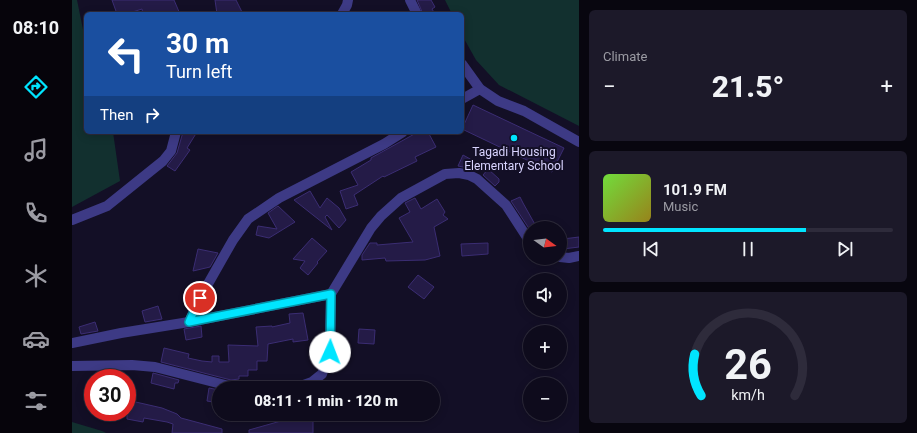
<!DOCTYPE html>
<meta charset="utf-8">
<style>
:root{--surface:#0e0b1c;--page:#1c1929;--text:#f1f3f6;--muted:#9b9ba3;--line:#2e2b3b;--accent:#00e5ff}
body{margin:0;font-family:Roboto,sans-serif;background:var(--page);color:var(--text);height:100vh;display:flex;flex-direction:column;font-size:15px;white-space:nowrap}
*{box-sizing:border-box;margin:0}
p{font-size:13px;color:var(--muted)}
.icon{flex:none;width:22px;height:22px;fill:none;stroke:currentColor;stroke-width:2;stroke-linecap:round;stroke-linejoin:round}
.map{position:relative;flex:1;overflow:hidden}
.drawer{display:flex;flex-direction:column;gap:10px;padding:10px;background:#08060f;width:338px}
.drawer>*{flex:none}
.hud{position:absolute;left:12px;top:12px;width:380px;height:122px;border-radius:6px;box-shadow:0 2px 10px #0003,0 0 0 1px var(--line);background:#1a4fa0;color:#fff;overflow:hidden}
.needle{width:26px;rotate:105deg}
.buttons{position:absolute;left:451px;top:221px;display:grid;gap:8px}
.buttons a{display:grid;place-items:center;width:44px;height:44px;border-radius:50%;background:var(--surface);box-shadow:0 2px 10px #0003,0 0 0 1px var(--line);font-size:20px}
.speed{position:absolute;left:12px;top:369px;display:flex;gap:8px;font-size:20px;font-weight:700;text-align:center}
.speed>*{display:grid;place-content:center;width:52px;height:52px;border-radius:50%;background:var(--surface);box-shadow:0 2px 10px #0003,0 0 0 1px var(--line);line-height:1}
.speed .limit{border:6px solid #d22;background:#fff;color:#111}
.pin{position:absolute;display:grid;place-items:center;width:34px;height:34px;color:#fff;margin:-17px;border:2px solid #fff;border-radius:50%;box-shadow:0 1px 4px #0007}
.me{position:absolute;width:44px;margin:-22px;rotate:2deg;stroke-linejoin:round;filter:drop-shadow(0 0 3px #0008)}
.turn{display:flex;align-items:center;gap:14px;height:84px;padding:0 16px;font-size:18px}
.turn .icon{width:52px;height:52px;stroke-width:2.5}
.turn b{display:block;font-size:28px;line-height:34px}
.then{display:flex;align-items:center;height:38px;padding:0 16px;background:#0003;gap:8px;font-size:15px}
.big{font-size:30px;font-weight:800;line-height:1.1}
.drawer .widget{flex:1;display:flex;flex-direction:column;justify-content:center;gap:6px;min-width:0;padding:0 14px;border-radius:6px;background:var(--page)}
.drawer .dial{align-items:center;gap:0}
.dial svg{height:104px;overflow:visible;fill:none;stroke:var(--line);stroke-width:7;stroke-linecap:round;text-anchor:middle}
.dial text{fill:var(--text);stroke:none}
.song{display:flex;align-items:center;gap:12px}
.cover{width:48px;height:48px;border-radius:6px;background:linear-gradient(135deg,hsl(100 70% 55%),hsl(50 70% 35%))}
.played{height:4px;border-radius:2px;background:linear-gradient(90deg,var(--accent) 70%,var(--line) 70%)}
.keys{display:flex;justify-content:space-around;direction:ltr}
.heat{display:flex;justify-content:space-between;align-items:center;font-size:22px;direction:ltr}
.trip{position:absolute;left:140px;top:381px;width:228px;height:40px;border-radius:20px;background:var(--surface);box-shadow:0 2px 10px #0003,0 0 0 1px var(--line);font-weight:800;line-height:40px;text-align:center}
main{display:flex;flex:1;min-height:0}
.tab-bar{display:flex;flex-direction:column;width:72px;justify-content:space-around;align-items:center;background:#06040b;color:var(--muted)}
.tab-bar .icon{width:28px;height:28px}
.tab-bar .active{color:var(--accent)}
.tab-bar b{font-size:18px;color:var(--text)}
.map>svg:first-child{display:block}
.green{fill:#12302f}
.building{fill:#241b47;stroke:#3b2d73}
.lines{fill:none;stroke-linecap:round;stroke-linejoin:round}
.minor{stroke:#3d3a85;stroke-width:10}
.route-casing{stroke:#0095a6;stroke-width:10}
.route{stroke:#00e5ff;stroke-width:7}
.poi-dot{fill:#00e5ff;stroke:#130f26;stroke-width:1.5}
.labels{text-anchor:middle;stroke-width:4;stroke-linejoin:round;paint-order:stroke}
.poi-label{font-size:12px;fill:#d9d4ff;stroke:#130f26}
</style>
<main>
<nav class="tab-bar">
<b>08:10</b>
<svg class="icon active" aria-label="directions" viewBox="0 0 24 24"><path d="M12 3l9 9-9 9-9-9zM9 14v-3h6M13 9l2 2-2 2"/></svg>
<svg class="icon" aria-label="music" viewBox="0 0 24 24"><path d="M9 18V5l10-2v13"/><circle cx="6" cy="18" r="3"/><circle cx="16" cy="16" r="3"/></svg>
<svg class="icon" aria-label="phone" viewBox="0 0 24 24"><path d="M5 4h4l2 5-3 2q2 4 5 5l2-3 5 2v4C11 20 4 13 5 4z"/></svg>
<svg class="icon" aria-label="climate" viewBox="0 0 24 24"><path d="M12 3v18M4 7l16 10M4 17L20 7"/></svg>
<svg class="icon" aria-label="car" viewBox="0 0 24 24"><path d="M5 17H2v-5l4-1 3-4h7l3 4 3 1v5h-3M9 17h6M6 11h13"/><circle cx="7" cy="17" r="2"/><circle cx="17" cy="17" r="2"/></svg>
<svg class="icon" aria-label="filters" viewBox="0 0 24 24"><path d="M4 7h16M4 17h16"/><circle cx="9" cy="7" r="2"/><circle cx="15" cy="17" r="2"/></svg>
</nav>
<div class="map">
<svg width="507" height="433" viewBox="0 0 507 433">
<rect width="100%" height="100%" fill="#130f26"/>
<g class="green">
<path d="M0 0H5L14 44V132H41L48 181 0 207Z"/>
<path d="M373 0H507V126L427 85 404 60 390 35V14H380Z"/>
<path d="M0 422 30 431 34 433H0Z"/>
</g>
<g class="building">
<path d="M40 0H102L108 14H71L70 9 54 14H45Z"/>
<path d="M143 0H164L171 14H145Z"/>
<path d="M345 0H359L363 7 360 9 363 14H351Z"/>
<path d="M401 105 492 148 480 172 390 129Z"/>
<path d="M111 132H125L115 148 118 150 103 171 95 166 105 153Z"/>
<path d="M346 132H356L364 147 343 157 345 161 312 177 311 176 282 195 286 205 274 209 268 191 286 185 279 172 299 160V158Z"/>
<path d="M391 155 400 160 396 168 386 166Z"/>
<path d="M416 169 427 179V182L423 186 411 175Z"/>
<path d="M238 191 248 208 255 198 267 208 274 220 267 228 255 215 253 217 260 230 222 200Z"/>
<path d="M448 197 451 203 465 228H458V230L439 201Z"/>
<path d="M343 198 349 209 365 199 373 212 371 215 376 219 362 227 368 256 353 260 314 261 313 258 290 260V255L298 243H305V245L341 242 327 218 338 212 333 203Z"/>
<path d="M206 206 223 222 197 238 184 235 186 226 205 229 196 213Z"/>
<path d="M507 237V247L491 249V239Z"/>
<path d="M240 238 255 251 245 262 246 263 236 275 228 268 233 261 221 259Z"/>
<path d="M416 243V254L390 256 389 244Z"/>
<path d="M126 249 146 253 138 267 121 271Z"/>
<path d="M346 275 362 287 352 299 336 287Z"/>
<path d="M86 306 90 319 73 322 70 311Z"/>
<path d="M231 313 236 340 221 342V339L196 344 195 361H185V370H176V376H167V379L159 380 89 362 92 348 117 354 116 358 130 361 140 362V356H147V362H157L156 345 186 346 184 327 200 326V327L218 323 217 314Z"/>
<path d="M23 322 26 331 9 334 7 327Z"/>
<path d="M129 326 130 337 114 340 112 329Z"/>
<path d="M287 329 303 330 302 344 286 343Z"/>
<path d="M81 373 107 380 106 383H103L102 389 79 383Z"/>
<path d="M137 388 147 390V403L135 401Z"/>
<path d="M55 400 90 408 105 414 109 418 150 429V433H100L101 424 95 422 72 418 71 422 55 419Z"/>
<path d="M216 417H241V433H177V430L216 419Z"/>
</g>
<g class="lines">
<g class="minor">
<path d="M338 0 345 14"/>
<path d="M270 14 275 5 276 0"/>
<path d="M390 64 408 89 426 101 452 111 507 142"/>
<path d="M390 99 408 89"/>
<path d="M0 220 35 206 91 161 99 151 104 132"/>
<path d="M488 257 497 258 507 256"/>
<path d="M117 322 128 298 149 261 161 240 176 219 207 198 312 144 331 132"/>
<path d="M0 343 49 333 117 322 259 294"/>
<path d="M0 366 60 365 83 367 165 388"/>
<path d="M223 388 240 382 250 374 258 352 259 294 299 228 309 216 329 198 373 174 387 173 397 175 405 179 434 205 458 242"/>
</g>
</g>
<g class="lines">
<defs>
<path id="route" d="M128 298 117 322 259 294 258 352"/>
</defs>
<use href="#route" class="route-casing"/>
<use href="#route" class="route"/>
</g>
<circle class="poi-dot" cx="442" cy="138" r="4"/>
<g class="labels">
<g class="poi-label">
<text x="442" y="156">Tagadi Housing<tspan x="442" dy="14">Elementary School</tspan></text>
</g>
</g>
</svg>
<div class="buttons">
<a><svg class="needle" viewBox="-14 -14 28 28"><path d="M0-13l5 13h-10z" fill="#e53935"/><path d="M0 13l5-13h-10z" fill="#9b9ba3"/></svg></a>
<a><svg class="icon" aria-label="sound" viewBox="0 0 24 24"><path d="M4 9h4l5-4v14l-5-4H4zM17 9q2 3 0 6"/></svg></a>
<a>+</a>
<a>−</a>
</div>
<div class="speed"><div class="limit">30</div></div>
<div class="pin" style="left:128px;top:298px;background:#d93025"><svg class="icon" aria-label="arrive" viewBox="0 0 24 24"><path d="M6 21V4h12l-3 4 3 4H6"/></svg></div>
<svg class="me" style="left:258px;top:352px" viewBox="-20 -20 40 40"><circle r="19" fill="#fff"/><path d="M0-13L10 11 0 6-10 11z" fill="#00e5ff"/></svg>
<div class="trip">08:11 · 1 min · 120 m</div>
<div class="hud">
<div class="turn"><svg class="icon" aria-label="left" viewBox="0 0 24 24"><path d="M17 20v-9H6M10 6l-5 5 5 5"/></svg><div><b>30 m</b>Turn left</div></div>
<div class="then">Then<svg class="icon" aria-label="right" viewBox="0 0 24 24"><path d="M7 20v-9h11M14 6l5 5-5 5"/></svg></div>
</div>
</div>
<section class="drawer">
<div class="widget"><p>Climate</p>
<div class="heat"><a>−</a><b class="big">21.5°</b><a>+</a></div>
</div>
<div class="widget">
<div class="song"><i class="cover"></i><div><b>101.9 FM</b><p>Music</p></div></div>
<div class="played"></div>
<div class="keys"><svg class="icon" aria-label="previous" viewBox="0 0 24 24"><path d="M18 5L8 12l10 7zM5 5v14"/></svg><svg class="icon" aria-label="pause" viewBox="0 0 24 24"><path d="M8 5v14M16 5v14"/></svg><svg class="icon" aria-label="next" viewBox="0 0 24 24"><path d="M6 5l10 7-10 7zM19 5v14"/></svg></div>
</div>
<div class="widget dial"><svg viewBox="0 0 100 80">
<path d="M14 69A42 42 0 1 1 86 69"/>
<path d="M14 69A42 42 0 0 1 9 37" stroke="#00e5ff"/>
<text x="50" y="56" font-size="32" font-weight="700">26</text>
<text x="50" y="72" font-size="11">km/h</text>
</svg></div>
</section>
</main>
